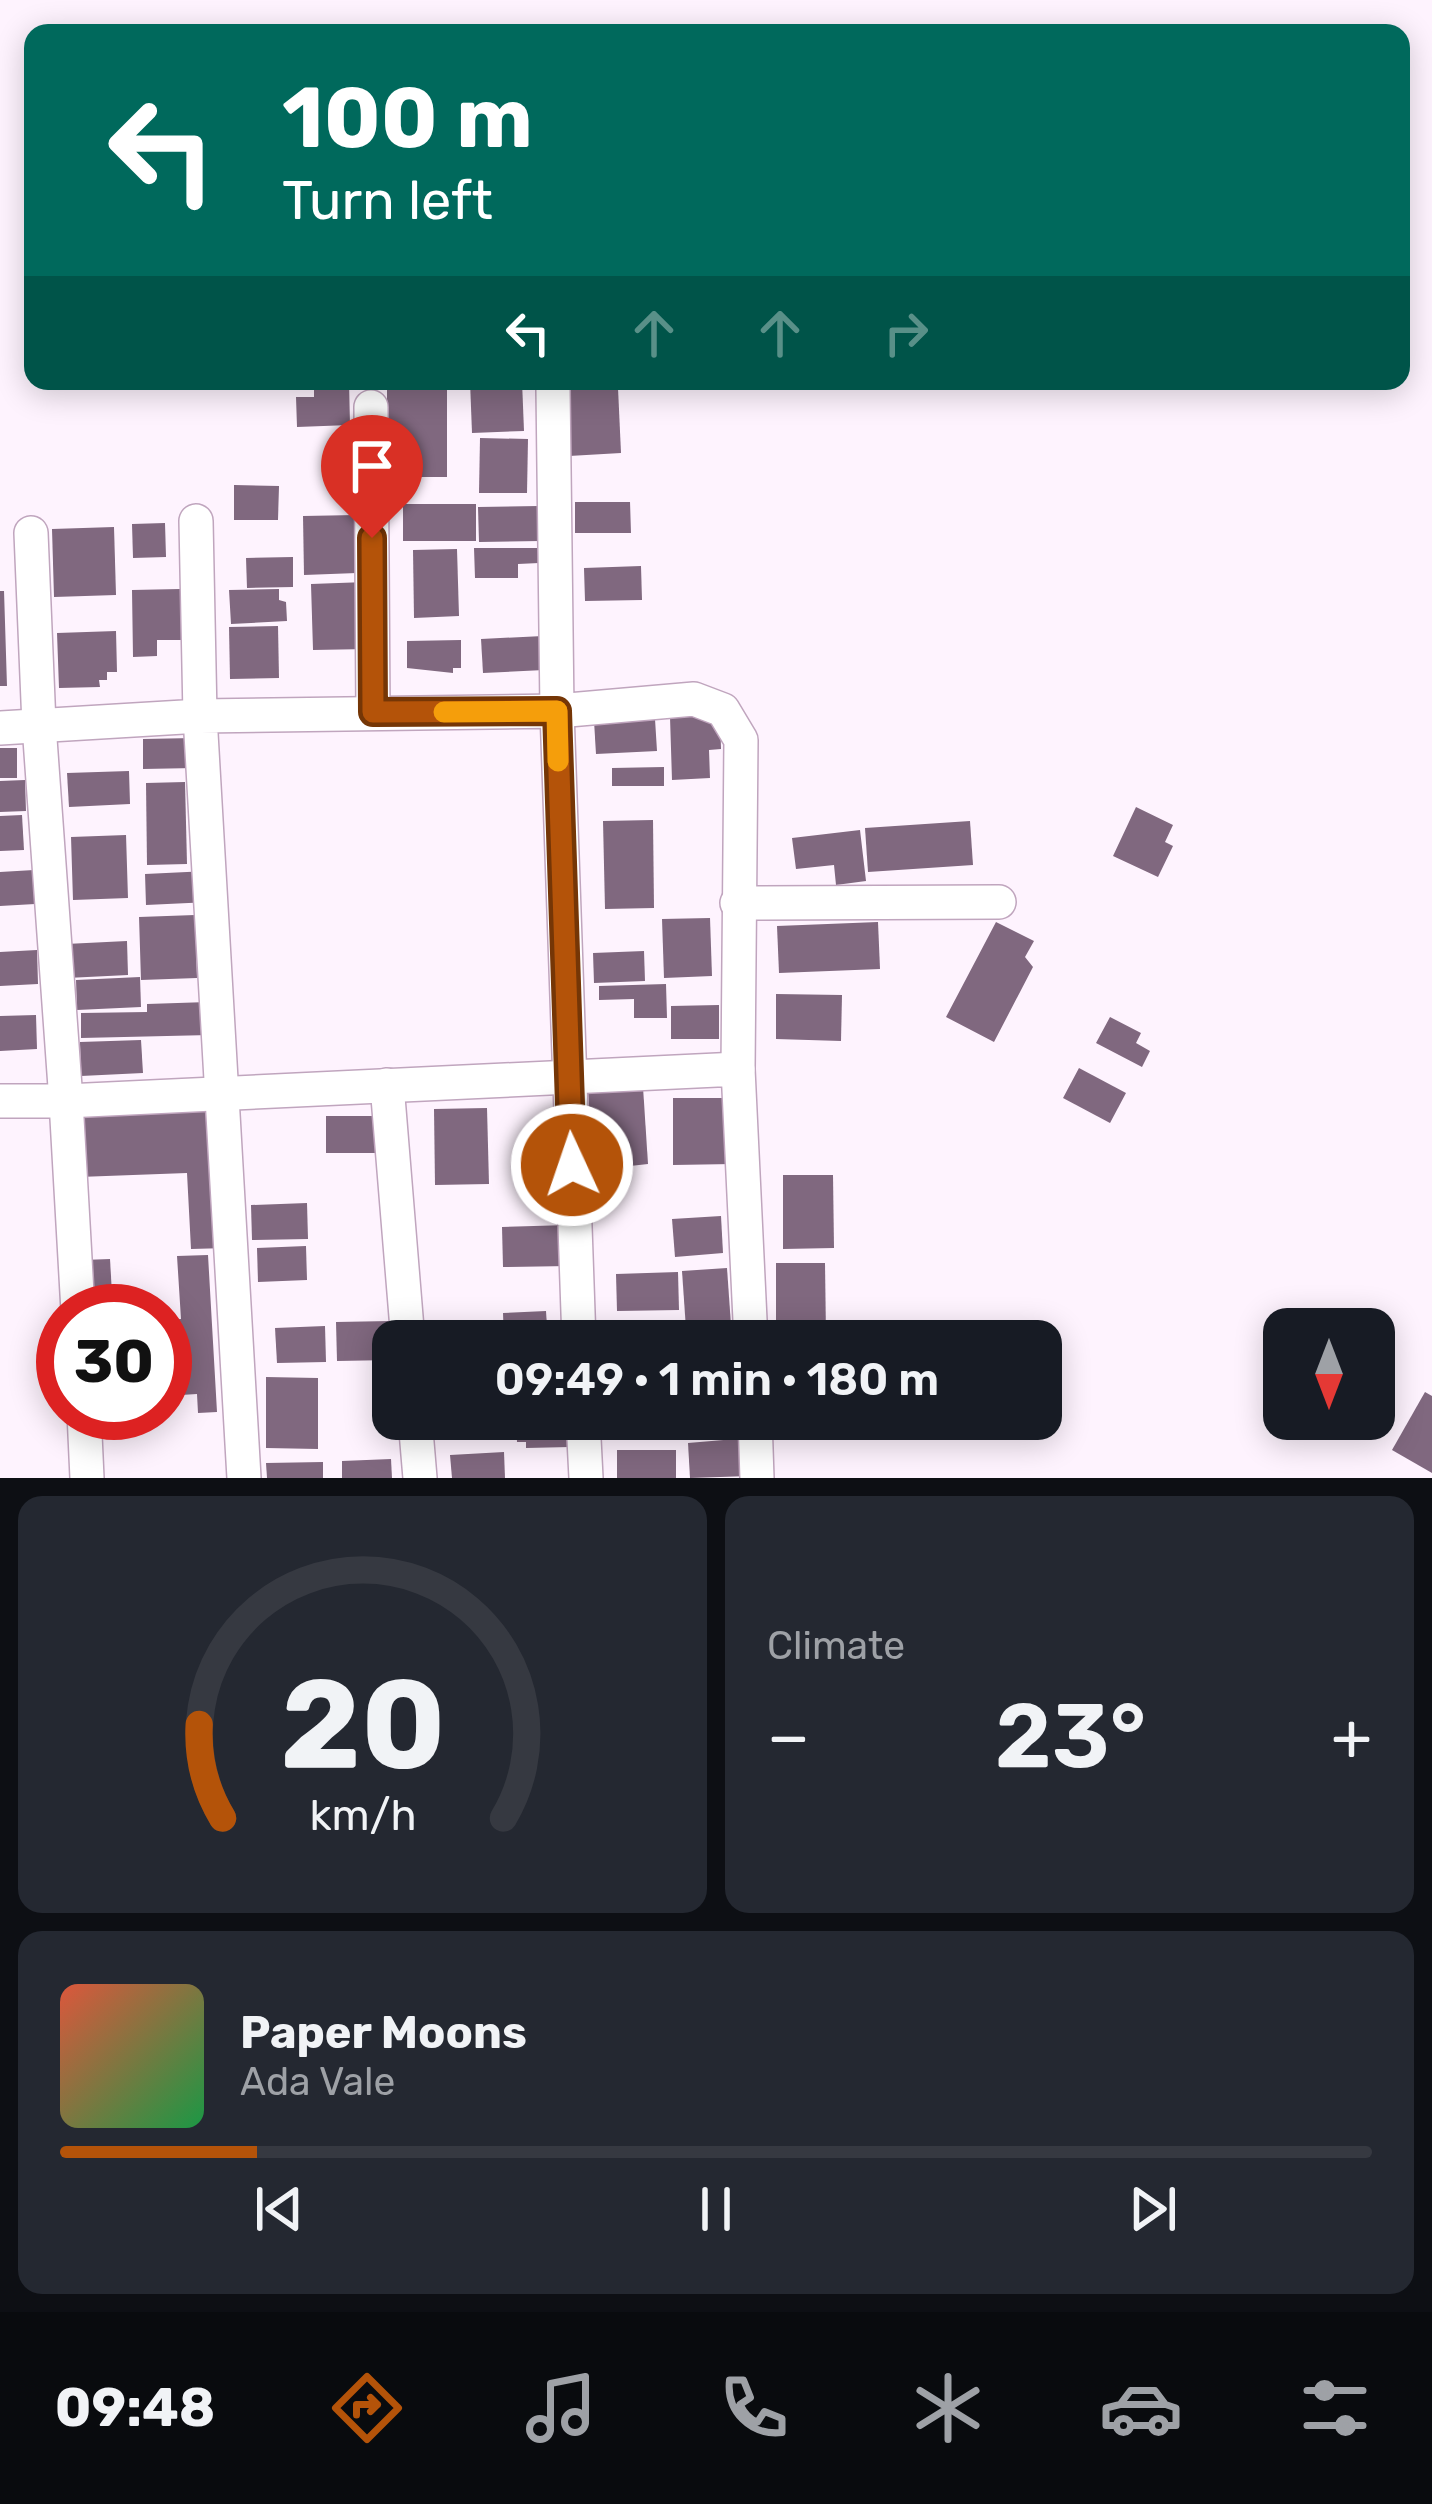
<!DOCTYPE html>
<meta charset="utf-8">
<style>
:root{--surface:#171b24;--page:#242831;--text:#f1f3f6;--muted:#9ea1a6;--line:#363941;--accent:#b45309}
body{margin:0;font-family:Rubik,sans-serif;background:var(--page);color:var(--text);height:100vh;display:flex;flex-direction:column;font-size:45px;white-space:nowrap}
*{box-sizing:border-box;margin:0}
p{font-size:39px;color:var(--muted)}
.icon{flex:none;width:66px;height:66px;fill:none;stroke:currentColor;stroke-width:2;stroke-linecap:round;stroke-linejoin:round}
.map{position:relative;height:1478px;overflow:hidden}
.panel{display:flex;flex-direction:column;gap:18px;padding:18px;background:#0d0f14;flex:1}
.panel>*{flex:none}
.guide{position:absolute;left:24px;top:24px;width:1386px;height:366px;border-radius:24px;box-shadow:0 6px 30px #0003;background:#00695c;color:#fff;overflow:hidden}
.needle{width:78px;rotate:180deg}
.controls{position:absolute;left:1263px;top:1308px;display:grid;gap:24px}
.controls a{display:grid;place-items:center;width:132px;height:132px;border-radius:24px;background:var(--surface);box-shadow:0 6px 30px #0003;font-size:60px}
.speed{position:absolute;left:36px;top:1284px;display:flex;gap:24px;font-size:60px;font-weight:700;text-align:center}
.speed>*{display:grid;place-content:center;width:156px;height:156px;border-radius:50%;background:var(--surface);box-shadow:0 6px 30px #0003;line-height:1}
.speed .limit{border:18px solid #d22;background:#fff;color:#111}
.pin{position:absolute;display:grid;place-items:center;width:102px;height:102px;color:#fff;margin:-123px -51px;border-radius:50% 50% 50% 0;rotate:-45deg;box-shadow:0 0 12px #0007}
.pin .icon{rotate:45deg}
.me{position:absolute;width:132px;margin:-66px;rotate:357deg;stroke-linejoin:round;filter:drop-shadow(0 0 9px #0008)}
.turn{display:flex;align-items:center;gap:42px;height:252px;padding:0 60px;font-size:54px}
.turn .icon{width:156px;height:156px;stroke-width:2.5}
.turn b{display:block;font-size:84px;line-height:102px}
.lanes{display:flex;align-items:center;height:114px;padding:0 60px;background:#0003;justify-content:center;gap:60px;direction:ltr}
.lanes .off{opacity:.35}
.big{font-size:90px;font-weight:600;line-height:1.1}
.panel .card{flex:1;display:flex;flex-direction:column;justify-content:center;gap:18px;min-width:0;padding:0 42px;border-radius:24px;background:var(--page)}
.panel .dial{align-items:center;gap:0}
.dial svg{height:312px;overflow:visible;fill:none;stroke:var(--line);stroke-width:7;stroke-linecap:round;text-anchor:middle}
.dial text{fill:var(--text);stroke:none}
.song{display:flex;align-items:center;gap:36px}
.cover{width:144px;height:144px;border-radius:18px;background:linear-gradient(135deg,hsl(10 70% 55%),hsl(140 70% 35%))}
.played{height:12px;border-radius:6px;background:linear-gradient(90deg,var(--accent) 15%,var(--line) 15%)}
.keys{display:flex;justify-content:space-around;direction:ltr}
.heat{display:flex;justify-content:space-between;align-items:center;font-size:66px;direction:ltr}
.panel .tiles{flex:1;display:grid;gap:18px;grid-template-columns:1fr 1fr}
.card:last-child{grid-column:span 2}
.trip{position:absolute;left:372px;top:1320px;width:690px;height:120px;border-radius:24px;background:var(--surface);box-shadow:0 6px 30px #0003;font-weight:600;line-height:120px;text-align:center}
.dock{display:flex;height:192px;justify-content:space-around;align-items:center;background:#090b0e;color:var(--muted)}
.dock .icon{width:84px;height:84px}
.dock .selected{color:var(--accent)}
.dock b{font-size:54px;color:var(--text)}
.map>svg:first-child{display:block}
.building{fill:#80687f}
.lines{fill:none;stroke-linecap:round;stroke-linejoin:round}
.minor-casing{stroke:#c0a5be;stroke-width:36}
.minor{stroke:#fff;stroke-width:33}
.route-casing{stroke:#753606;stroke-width:30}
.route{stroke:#b45309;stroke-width:21}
.slow{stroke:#f59e0b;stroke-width:21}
</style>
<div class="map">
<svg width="1432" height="1478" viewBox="0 0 1432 1478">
<rect width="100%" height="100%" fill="#fef3fe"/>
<g class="building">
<path d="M321 381H349L350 425 297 427 296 397H314V390H321Z"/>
<rect x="387" y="381" width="60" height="96"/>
<path d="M470 381H522L524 431 472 433Z"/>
<path d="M565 381H611L618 388 621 453 569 456Z"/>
<path d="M480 438 528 439 527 493H479Z"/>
<path d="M234 485 279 486 278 520H234Z"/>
<path d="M575 502H630L631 533H575Z"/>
<rect x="403" y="504" width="73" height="37"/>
<path d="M539 506 540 541 479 542 478 507Z"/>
<path d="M356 515 357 573 304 575 303 516Z"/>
<path d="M165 523 166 557 133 558 132 524Z"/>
<path d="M114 527 116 595 54 597 52 529Z"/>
<path d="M474 548H538L539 563 518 564V578H475Z"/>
<path d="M457 549 459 616 414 618 413 550Z"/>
<path d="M293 557V587L247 588 246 558Z"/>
<path d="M641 566 642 600 585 601 584 568Z"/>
<path d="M366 582 368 649 313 650 311 584Z"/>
<path d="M180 589 182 640H157V656L133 657 132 590Z"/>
<path d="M279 589V600L286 602 287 621 231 624 229 590Z"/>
<path d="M0 591H4L7 686H0Z"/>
<path d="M278 626 279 678 230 679 229 627Z"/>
<path d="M116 631 117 672H107V680H99L100 687 59 688 57 633Z"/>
<path d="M543 636 544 670 483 673 481 639Z"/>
<path d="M461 640V668H453V673L407 668V641Z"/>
<path d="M720 716 721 749 709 750 710 778 672 780 670 717Z"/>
<path d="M655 719 657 751 596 754 594 721Z"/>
<path d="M194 738 195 768 143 769V739Z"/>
<rect x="0" y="748" width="17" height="30"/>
<path d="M664 767V786H612V768Z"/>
<path d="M129 771 130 804 69 807 67 773Z"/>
<path d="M25 780 26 811 0 812V781Z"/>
<path d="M185 782 187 864 147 865 146 783Z"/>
<path d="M1136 807 1173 825 1165 842 1173 846 1158 877 1113 856Z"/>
<path d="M22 815 24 850 0 851V816Z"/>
<path d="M653 820 654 908 605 909 603 821Z"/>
<path d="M970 821 973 865 868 872 865 828Z"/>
<path d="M860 830 866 881 836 885 834 865 796 869 792 838Z"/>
<path d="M126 835 128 898 73 900 71 837Z"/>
<path d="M34 870 35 904 0 906V872Z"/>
<path d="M208 871 210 902 146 905 145 874Z"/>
<path d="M195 915 197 978 141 980 139 917Z"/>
<path d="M710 918 712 976 664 978 662 919Z"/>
<path d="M878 922 880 969 779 973 777 926Z"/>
<path d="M996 922 1034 941 1025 957 1033 967 994 1042 946 1017Z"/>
<path d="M127 941 128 975 67 978 66 944Z"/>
<path d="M37 950 38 984 0 986V952Z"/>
<path d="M644 951 645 981 594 983 593 953Z"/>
<path d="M140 977 141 1007 77 1010 76 980Z"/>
<path d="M666 984 667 1018H634V999L599 1000V986Z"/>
<path d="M776 994 842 995 841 1041 776 1039Z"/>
<path d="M208 1002 210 1035 81 1038V1013L147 1012V1004Z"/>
<path d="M719 1005V1039H671V1006Z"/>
<path d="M36 1015 37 1049 0 1051V1016Z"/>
<path d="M1110 1017 1141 1033 1136 1043 1150 1051 1142 1067 1096 1043Z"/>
<path d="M141 1040 143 1073 81 1076 80 1042Z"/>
<path d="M1079 1068 1126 1093 1110 1123 1063 1098Z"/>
<path d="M643 1087 648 1164 594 1170 588 1091Z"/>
<path d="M673 1098H732L733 1164 673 1165Z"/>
<path d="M487 1108 489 1184 435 1185 434 1109Z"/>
<path d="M221 1110 227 1248 191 1249 187 1173 79 1177 76 1117Z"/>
<rect x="326" y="1116" width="59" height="37"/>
<path d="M783 1175H833L834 1248 783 1249Z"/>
<path d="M307 1203 308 1239 252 1240 251 1205Z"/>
<path d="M721 1216 723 1253 675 1257 672 1219Z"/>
<path d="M568 1225 569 1266 503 1267 502 1227Z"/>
<path d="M306 1246 307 1280 258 1282 257 1248Z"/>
<path d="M208 1255 217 1412 198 1413 197 1394 165 1396V1320L181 1319 177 1256Z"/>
<path d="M110 1259 113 1311H85L83 1260Z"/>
<path d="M776 1263H825L826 1336 776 1337Z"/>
<path d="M727 1268 731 1325 686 1329 682 1271Z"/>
<path d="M678 1272 679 1310 617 1311 616 1274Z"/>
<path d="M546 1311 548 1341H504L503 1313Z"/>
<path d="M391 1321V1360L337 1361 336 1322Z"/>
<path d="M325 1326 326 1362 277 1363 275 1328Z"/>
<path d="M266 1377 318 1378V1449L266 1448Z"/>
<path d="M1425 1392 1432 1396V1473L1392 1450Z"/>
<path d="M516 1419H569L570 1447 526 1448V1442H517Z"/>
<path d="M619 1419H669V1427L619 1428Z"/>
<path d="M747 1438 750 1476 690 1478 688 1443Z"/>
<rect x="617" y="1450" width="59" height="28"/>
<path d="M504 1452 505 1478H452L450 1455Z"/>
<path d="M391 1459 392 1478H342V1461Z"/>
<path d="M323 1462V1478H267L266 1463Z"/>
</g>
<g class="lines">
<defs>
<g id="minor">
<path d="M553 388 557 711 694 699 723 710 741 740 738 1069"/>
<path d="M371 407 373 712"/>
<path d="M0 728 200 716 196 521"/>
<path d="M737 903 999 902"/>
<path d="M387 1085 408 1341"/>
<path d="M0 1101H66L39 725 31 533"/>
<path d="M78 1311 66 1101 738 1069 751 1341"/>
<path d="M84 1413 87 1478"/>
<path d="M415 1419 420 1478"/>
<path d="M583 1419 586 1478"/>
<path d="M755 1419 757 1478"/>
<path d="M244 1478 200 716 557 711 579 1341"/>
</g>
</defs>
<use href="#minor" class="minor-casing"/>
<use href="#minor" class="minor"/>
</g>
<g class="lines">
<defs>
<path id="route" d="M372 538 373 712 557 711 572 1165"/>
</defs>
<use href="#route" class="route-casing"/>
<use href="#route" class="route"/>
<path class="slow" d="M444 712 557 711 558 761"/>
</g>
</svg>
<div class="controls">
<a><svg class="needle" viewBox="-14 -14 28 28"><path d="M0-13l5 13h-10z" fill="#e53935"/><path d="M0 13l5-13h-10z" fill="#9ea1a6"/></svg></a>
</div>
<div class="speed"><div class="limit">30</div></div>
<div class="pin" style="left:372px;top:538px;background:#d93025"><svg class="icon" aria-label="arrive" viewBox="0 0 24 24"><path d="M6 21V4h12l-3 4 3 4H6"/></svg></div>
<svg class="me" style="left:572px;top:1165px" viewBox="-20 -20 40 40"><circle r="17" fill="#b45309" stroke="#fff" stroke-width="3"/><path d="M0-11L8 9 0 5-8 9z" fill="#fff"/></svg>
<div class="trip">09:49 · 1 min · 180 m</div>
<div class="guide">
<div class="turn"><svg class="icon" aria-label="left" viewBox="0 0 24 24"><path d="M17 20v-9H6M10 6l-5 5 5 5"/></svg><div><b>100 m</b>Turn left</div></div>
<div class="lanes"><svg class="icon" aria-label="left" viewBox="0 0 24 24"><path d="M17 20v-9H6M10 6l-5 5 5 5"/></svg><svg class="icon off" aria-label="ahead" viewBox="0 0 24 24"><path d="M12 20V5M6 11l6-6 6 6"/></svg><svg class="icon off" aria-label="ahead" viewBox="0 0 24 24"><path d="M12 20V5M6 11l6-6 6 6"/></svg><svg class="icon off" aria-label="right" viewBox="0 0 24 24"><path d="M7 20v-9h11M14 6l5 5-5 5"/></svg></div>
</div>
</div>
<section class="panel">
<div class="tiles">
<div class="card dial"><svg viewBox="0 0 100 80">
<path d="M14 69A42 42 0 1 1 86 69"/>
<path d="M14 69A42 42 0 0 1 8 45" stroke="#b45309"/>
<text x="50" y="56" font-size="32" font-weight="700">20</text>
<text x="50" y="72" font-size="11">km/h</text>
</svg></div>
<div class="card"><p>Climate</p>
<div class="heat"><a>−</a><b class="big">23°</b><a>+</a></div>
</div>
<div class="card">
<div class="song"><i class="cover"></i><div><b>Paper Moons</b><p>Ada Vale</p></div></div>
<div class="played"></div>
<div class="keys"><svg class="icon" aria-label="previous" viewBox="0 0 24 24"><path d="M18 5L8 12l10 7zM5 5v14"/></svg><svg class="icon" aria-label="pause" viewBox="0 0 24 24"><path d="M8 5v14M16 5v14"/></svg><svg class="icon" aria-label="next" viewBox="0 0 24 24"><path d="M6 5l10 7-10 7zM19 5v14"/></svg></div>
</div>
</div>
</section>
<nav class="dock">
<b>09:48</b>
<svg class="icon selected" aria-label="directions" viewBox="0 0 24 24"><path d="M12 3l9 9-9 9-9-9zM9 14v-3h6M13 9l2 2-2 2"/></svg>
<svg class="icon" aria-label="music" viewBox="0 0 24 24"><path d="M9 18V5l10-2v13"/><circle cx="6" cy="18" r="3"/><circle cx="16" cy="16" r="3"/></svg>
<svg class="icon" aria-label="phone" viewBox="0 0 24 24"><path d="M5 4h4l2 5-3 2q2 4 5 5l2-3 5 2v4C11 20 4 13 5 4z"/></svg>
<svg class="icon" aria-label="climate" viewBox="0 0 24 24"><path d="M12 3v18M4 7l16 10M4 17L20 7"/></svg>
<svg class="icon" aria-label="car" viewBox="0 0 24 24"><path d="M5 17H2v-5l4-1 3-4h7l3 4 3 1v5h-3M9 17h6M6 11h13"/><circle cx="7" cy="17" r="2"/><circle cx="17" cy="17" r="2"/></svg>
<svg class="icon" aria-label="filters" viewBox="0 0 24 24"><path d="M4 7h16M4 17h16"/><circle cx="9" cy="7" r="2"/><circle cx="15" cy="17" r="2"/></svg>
</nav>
